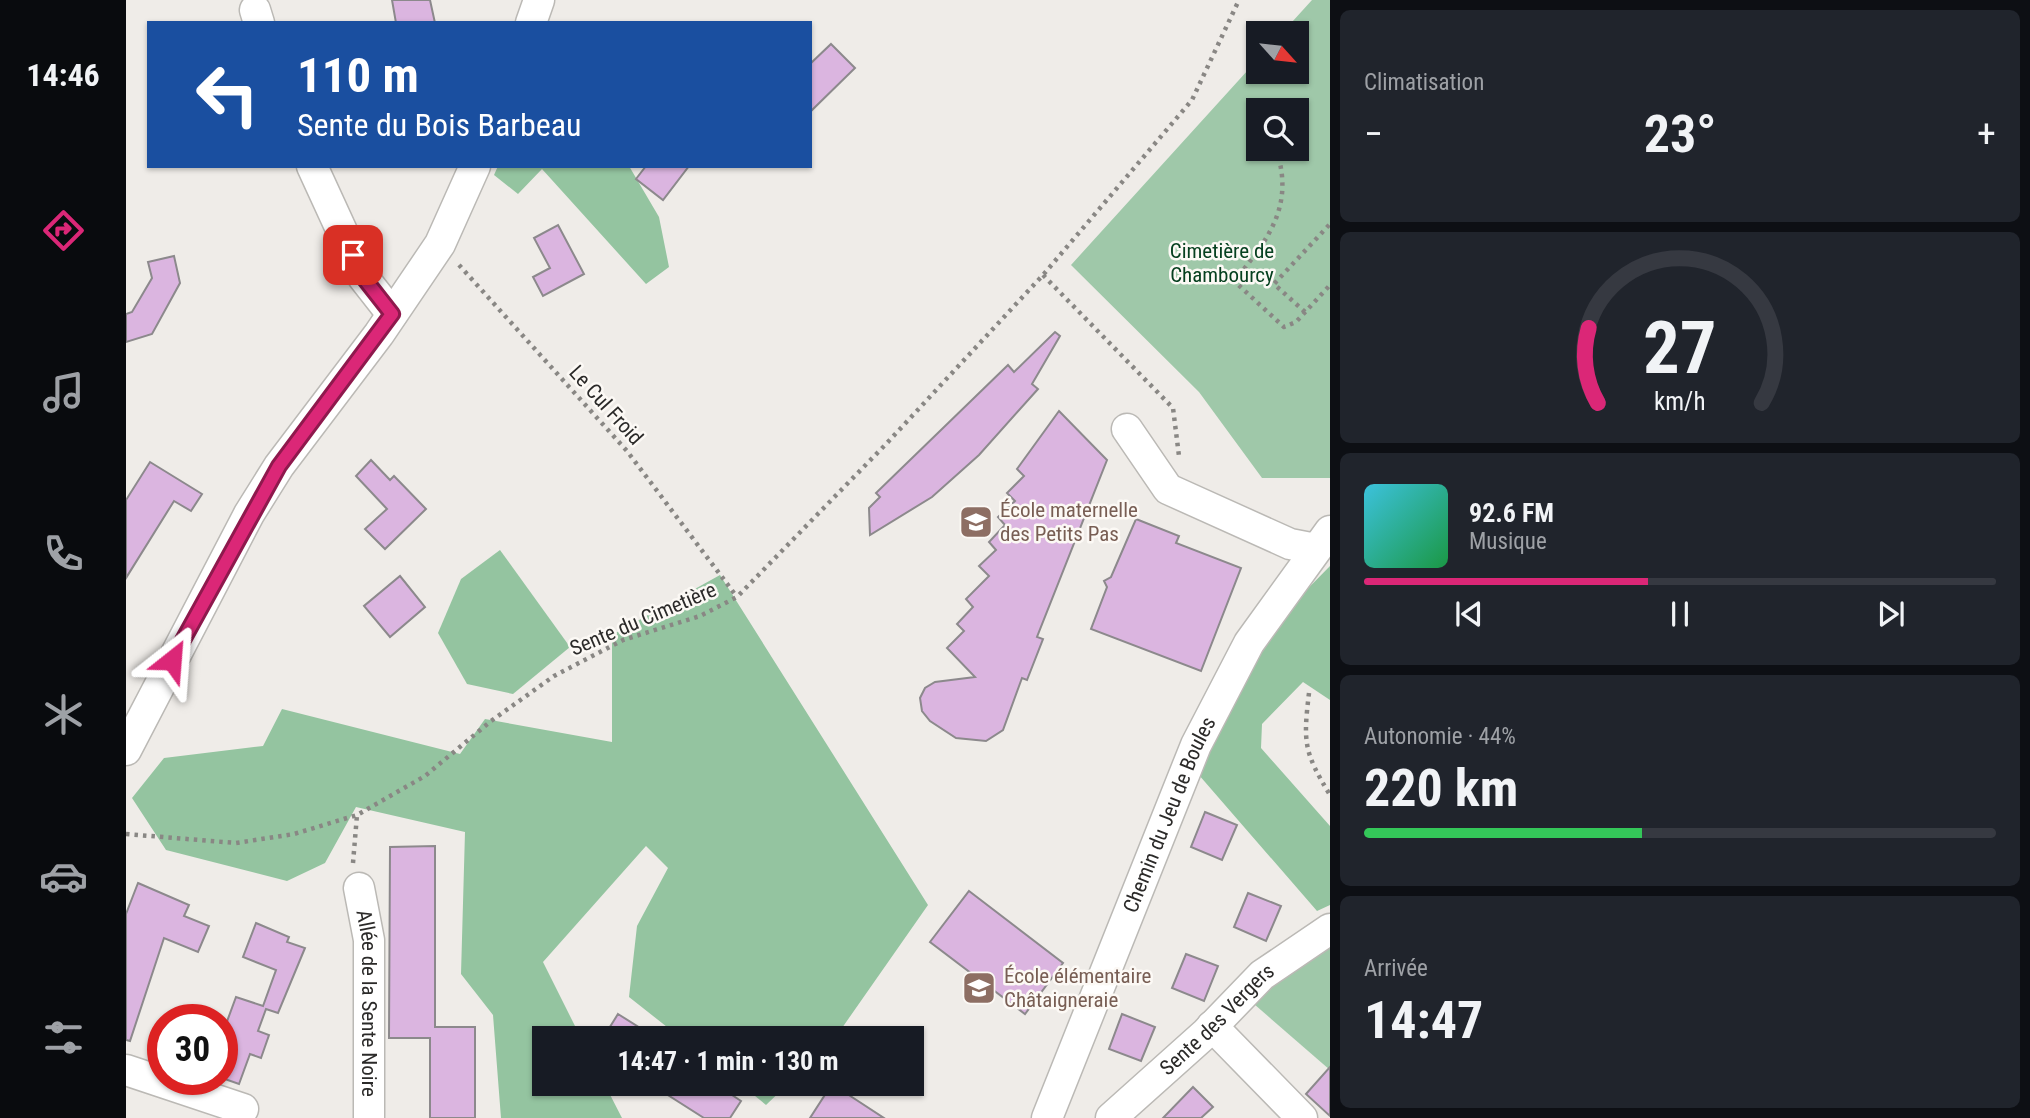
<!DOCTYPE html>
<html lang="fr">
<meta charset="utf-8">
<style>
:root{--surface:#171b24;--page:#20242c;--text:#f1f3f6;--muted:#9ea1a6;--line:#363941;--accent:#db2777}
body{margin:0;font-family:"Roboto Condensed",sans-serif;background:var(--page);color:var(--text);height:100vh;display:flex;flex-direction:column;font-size:26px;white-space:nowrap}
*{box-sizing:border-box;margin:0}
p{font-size:23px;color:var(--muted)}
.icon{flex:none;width:38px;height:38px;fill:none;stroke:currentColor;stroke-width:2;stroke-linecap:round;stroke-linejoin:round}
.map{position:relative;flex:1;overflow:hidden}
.drawer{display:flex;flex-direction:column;gap:10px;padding:10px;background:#0d0f14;width:700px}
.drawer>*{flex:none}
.top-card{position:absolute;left:21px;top:21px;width:665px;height:147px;border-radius:0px;box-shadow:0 2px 5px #0004;background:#1a4fa0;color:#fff;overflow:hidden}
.needle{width:46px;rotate:117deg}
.tools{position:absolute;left:1120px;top:21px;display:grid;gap:14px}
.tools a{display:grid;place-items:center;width:63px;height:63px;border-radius:0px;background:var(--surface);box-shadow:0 2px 5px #0004;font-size:35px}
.speed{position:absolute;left:21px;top:1004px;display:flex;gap:14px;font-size:35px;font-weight:700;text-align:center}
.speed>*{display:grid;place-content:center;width:91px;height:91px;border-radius:50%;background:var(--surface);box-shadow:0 2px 5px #0004;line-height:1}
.speed .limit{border:10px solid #d22;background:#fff;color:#111}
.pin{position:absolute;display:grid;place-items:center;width:60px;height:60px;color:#fff;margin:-30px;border-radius:14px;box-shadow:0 4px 10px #0006}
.me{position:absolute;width:77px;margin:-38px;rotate:28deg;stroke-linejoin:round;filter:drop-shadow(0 0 5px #0008)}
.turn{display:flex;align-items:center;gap:24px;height:147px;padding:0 35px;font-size:32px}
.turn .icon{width:91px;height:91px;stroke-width:2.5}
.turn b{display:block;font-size:49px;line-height:60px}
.big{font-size:52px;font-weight:700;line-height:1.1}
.drawer .card{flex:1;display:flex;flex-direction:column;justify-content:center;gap:10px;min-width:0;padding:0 24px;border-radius:10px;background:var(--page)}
.drawer .dial{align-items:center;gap:0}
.dial svg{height:182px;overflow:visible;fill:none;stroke:var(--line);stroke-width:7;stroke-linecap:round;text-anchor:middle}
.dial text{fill:var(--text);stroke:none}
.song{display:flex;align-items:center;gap:21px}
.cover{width:84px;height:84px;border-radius:10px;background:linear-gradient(135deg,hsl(190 70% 55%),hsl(140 70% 35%))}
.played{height:7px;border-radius:4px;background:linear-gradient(90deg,var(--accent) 45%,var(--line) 45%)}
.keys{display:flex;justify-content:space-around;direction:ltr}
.heat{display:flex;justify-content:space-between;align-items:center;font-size:38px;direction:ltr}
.charge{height:10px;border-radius:5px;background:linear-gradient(90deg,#34c759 44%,var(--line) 0)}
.trip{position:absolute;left:406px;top:1026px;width:392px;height:70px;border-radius:0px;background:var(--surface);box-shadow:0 2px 5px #0004;font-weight:700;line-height:70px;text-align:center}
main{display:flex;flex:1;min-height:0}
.tabs{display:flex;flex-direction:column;width:126px;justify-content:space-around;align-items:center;background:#090b0e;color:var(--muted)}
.tabs .icon{width:49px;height:49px}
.tabs .current{color:var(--accent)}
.tabs b{font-size:32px;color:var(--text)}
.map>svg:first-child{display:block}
.green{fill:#9fc8a9;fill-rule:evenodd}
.forest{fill:#94c4a0}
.building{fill:#dbb5e0;stroke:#8c898c;stroke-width:2}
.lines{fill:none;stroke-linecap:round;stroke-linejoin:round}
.minor-casing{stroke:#bbb9b5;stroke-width:33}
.path{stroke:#898784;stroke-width:4.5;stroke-dasharray:3.5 5;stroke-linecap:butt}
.minor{stroke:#fff;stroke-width:30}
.route-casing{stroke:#8e194d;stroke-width:18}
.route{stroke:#db2777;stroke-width:12}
.labels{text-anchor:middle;stroke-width:5;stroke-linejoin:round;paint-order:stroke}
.park-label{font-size:21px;fill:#06401f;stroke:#fcf9f5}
.street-label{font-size:21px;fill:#2b2a29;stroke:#fcf9f5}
.education-label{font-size:21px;fill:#785e54;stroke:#fcf9f5;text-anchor:start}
</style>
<main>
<nav class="tabs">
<b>14:46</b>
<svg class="icon current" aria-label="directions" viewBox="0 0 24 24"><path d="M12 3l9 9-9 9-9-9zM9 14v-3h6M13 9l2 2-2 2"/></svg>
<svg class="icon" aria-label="music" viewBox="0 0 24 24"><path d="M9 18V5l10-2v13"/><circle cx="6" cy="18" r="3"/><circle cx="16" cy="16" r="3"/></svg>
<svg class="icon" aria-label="phone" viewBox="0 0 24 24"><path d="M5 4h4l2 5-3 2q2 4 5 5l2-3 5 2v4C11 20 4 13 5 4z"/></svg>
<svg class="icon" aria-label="climate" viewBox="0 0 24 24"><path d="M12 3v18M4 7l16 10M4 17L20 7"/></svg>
<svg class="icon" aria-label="car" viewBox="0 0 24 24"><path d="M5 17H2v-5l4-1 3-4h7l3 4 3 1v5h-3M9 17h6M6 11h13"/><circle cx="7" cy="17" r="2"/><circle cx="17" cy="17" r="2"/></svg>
<svg class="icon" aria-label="filters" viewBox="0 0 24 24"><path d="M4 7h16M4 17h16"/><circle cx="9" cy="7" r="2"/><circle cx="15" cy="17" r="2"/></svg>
</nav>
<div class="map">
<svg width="1204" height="1118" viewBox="0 0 1204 1118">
<rect width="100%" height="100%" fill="#efece8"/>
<g class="green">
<path d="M1186 0H1204V478H1136L1073 392 945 265 1132 59V72H1171V33H1156ZM1132 110H1171V149H1132Z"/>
<path d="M1204 941V1070L1128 1004 1146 985Z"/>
</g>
<g class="forest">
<path d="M372 166H503L533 217 543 267 520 284 416 169 392 194 368 175Z"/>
<path d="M374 550 444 647 387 694 341 684 312 633 335 579Z"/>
<path d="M1204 566V700L1177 682 1136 724 1135 748 1204 826V905L1191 911 1066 767 1146 625Z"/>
<path d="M594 575 802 905 709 1038H555L503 997 511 926 542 868 520 846 417 962 455 1038H418V1083H478L496 1118H375L367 1015 335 974 339 832 230 807 199 863 161 881 40 850 6 798 38 758 137 746 156 709 334 754 359 719 486 742V635Z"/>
<path d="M613 1083H663L640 1105Z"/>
</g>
<g class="building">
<path d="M266 0H304L309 23H270Z"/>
<path d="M705 44 729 68 684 112V64Z"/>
<path d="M520 166H563L537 200 510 179Z"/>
<path d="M432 225 458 274 417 296 407 277 424 268 408 238Z"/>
<path d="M48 256 54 283 26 334 0 342V314L6 312 26 278 22 262Z"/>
<path d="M929 332 934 336 906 384 912 389 853 455 806 497 744 535 743 508 754 497 750 493 882 365 888 372Z"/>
<path d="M933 411 981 460 911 637 917 639 901 680 896 678 877 730 860 741 830 738 804 721 796 711 794 698 799 688 809 682 849 677 821 648 838 631 831 624 847 607 840 599 863 576 853 566 870 550 863 542 879 525 872 517 889 501 881 493 898 476 891 469Z"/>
<path d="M245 460 264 480 268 476 300 509 259 549 239 529 261 509 230 476Z"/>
<path d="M24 462 76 494 65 511 48 501 0 578V500Z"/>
<path d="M1010 519 1053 536 1050 543 1115 568 1075 671 965 629 981 587 978 581 985 577Z"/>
<path d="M274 576 299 607 264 637 238 606Z"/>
<path d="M1079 812 1111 825 1096 860 1065 847Z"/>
<path d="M309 846V1027H349V1118H304V1038H263L264 847Z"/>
<path d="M12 883 63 905 58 916 83 926 72 952 38 938 4 1041 0 1040V914Z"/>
<path d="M843 891 937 963 899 1014 804 942Z"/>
<path d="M1122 893 1155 906 1140 941 1108 927Z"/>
<path d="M130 923 163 937 161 942 179 948 152 1013 140 1009 132 1031 143 1035 135 1058 124 1054 113 1084 96 1078V1035L110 997 137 1006 150 970 117 957Z"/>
<path d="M1060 954 1092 966 1078 1001 1046 988Z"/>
<path d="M492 1014 530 1038H477Z"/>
<path d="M996 1014 1029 1027 1015 1061 983 1049Z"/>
<path d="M1204 1067V1116L1180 1094Z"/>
<path d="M523 1083H588L615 1101 604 1118H578Z"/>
<path d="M706 1084 758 1118H684Z"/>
<path d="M1067 1087 1087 1107 1075 1118H1037Z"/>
</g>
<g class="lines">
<defs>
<g id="minor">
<path d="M129 10 133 23"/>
<path d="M405 23 413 0"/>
<path d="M186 166 237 277 266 314"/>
<path d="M1001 429 1042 489 1164 544 1190 549"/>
<path d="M0 750 123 514 153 466 253 334 314 244 349 166"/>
<path id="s1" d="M233 888 243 940V1118"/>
<path d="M1086 1026 1176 1118"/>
<path d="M0 1070 117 1109"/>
<path id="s2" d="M921 1118 1070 745 1123 643 1204 531"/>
<path id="s3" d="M985 1118 1080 1033 1136 975 1204 929"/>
</g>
</defs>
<use href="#minor" class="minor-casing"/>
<g class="path">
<path d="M1150 149C1169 205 1143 239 1108 281L1158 327 1170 322 1204 285"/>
<path d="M333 265 501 451 611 597"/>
<path d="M917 275 1047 408 1053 456"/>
<path d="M1179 312 1148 284 1204 224"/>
<path d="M1183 693C1177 743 1178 752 1204 795"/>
<path d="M0 834 110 843 168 834 231 815 299 776 365 721 428 676 497 640 574 616 611 597 761 443 917 275 1066 100 1113 0"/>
<path d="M227 863 231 815"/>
</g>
<use href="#minor" class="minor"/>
</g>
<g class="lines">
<defs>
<path id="route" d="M46 660 153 466 266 314 237 277 227 255"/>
</defs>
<use href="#route" class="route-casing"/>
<use href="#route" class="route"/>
</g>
<defs>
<symbol id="school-square" viewBox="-11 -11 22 22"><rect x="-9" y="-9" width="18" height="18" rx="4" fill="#8d6e63" stroke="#fcf9f5"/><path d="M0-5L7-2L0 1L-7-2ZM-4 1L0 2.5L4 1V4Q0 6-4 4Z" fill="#fff"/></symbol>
</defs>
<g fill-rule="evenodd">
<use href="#school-square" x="831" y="503" width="38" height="38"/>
<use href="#school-square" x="834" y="969" width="38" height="38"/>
</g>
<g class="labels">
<g class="park-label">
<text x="1096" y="258">Cimetière de<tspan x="1096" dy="24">Chambourcy</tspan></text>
</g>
<g class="street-label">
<text transform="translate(480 405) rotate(48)" y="7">Le Cul Froid</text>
<text transform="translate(517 619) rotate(-23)" y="7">Sente du Cimetière</text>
<text dy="7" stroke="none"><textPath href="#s2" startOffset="327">Chemin du Jeu de Boules</textPath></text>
<text dy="7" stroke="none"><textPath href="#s1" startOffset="116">Allée de la Sente Noire</textPath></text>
<text dy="7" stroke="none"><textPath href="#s3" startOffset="145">Sente des Vergers</textPath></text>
</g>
<g class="education-label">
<text x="874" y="517">École maternelle<tspan x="874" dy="24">des Petits Pas</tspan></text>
<text x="878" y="983">École élémentaire<tspan x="878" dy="24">Châtaigneraie</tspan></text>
</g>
</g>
</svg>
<div class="tools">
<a><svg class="needle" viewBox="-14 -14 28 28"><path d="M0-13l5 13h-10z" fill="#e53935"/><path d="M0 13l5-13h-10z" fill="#9ea1a6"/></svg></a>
<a><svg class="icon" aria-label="search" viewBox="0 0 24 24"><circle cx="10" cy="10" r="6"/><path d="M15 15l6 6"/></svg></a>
</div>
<div class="speed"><div class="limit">30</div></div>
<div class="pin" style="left:227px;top:255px;background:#d93025"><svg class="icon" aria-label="arrive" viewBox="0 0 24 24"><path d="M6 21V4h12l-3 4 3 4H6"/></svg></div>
<svg class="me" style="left:46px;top:660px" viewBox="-20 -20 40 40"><path d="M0-17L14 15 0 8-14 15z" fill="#db2777" stroke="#fff" stroke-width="4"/></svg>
<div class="trip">14:47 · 1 min · 130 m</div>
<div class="top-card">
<div class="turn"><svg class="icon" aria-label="left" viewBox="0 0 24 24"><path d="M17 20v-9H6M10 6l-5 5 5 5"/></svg><div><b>110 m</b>Sente du Bois Barbeau</div></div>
</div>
</div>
<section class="drawer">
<div class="card"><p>Climatisation</p>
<div class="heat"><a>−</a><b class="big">23°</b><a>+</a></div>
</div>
<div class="card dial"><svg viewBox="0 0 100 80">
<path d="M14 69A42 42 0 1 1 86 69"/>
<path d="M14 69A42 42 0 0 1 10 36" stroke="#db2777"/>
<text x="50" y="56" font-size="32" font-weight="700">27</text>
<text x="50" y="72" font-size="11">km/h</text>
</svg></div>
<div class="card">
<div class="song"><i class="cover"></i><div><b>92.6 FM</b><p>Musique</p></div></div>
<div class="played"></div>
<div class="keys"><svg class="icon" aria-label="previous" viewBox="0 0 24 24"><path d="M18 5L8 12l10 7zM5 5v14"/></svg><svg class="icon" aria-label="pause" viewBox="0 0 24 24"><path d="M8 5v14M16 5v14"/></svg><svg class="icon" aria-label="next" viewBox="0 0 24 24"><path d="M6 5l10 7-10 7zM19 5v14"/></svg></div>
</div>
<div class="card"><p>Autonomie · 44%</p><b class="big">220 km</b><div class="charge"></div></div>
<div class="card"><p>Arrivée</p><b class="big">14:47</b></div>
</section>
</main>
